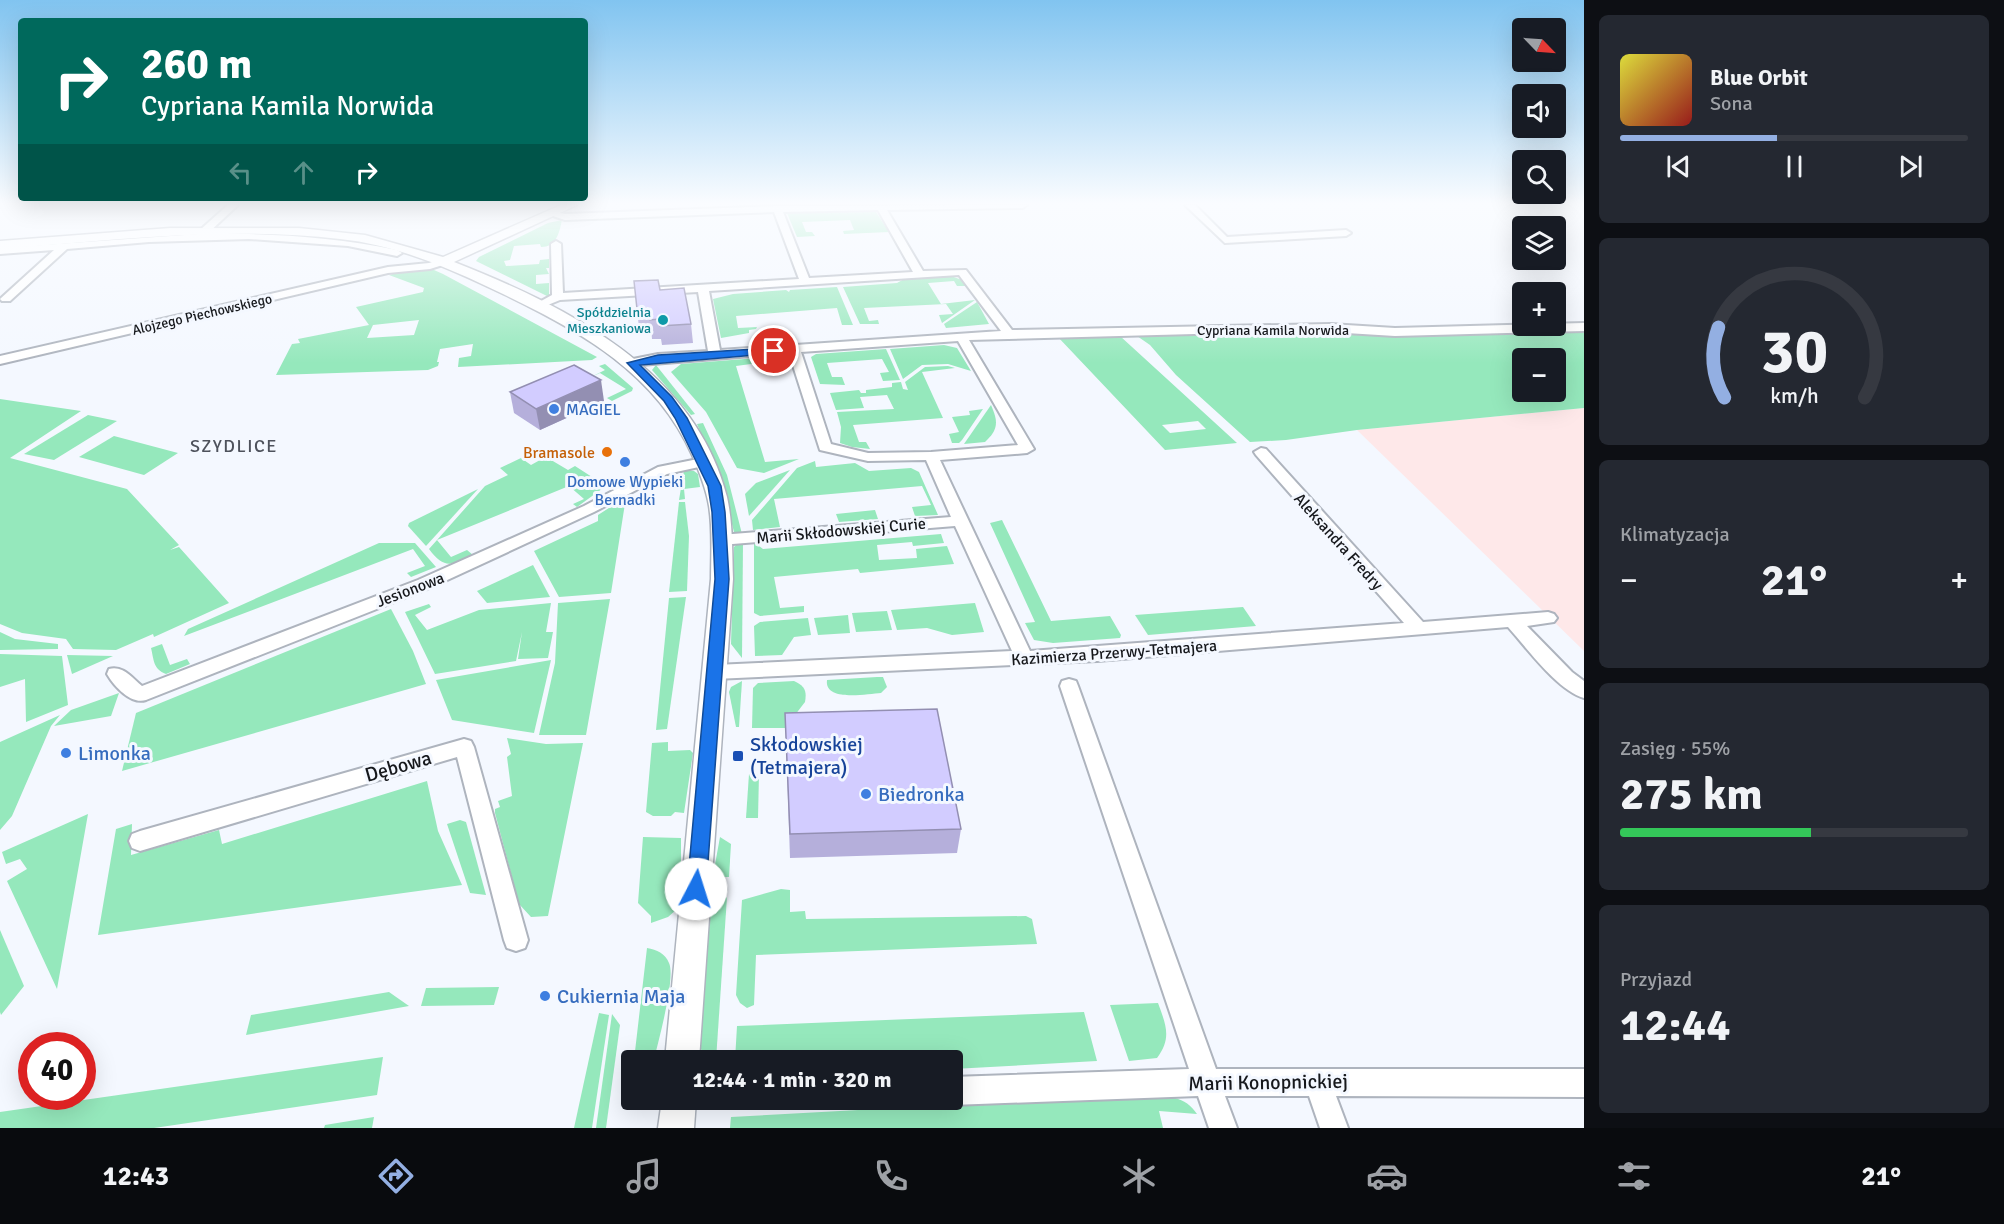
<!DOCTYPE html>
<html lang="pl">
<meta charset="utf-8">
<style>
:root{--surface:#171b24;--page:#242831;--text:#f1f3f6;--muted:#9ea1a6;--line:#363941;--accent:#93afe2}
body{margin:0;font-family:Signika,sans-serif;background:var(--page);color:var(--text);height:100vh;display:flex;flex-direction:column;font-size:22px;white-space:nowrap}
*{box-sizing:border-box;margin:0}
p{font-size:20px;color:var(--muted)}
.icon{flex:none;width:33px;height:33px;fill:none;stroke:currentColor;stroke-width:2;stroke-linecap:round;stroke-linejoin:round}
.map{position:relative;flex:1;overflow:hidden}
.drawer{display:flex;flex-direction:column;gap:15px;padding:15px;background:#0d0f14;width:420px}
.drawer>*{flex:none}
.guide{position:absolute;left:18px;top:18px;width:570px;height:183px;border-radius:6px;box-shadow:0 6px 24px #0002;background:#00695c;color:#fff;overflow:hidden}
.needle{width:39px;rotate:115deg}
.controls{position:absolute;left:1512px;top:18px;display:grid;gap:12px}
.controls a{display:grid;place-items:center;width:54px;height:54px;border-radius:6px;background:var(--surface);box-shadow:0 6px 24px #0002;font-size:30px}
.speed{position:absolute;left:18px;top:1032px;display:flex;gap:12px;font-size:30px;font-weight:700;text-align:center}
.speed>*{display:grid;place-content:center;width:78px;height:78px;border-radius:50%;background:var(--surface);box-shadow:0 6px 24px #0002;line-height:1}
.speed .limit{border:9px solid #d22;background:#fff;color:#111}
.pin{position:absolute;display:grid;place-items:center;width:51px;height:51px;color:#fff;margin:-26px;border:3px solid #fff;border-radius:50%;box-shadow:0 2px 6px #0007}
.me{position:absolute;width:66px;margin:-33px;rotate:5deg;stroke-linejoin:round;filter:drop-shadow(0 0 4px #0008)}
.turn{display:flex;align-items:center;gap:21px;height:126px;padding:0 24px;font-size:27px}
.turn .icon{width:78px;height:78px;stroke-width:2.5}
.turn b{display:block;font-size:42px;line-height:51px}
.lanes{display:flex;align-items:center;height:57px;padding:0 24px;background:#0003;justify-content:center;gap:30px;direction:ltr}
.lanes .off{opacity:.35}
.big{font-size:45px;font-weight:700;line-height:1.1}
.drawer .widget{flex:1;display:flex;flex-direction:column;justify-content:center;gap:9px;min-width:0;padding:0 21px;border-radius:9px;background:var(--page)}
.drawer .dial{align-items:center;gap:0}
.dial svg{height:156px;overflow:visible;fill:none;stroke:var(--line);stroke-width:7;stroke-linecap:round;text-anchor:middle}
.dial text{fill:var(--text);stroke:none}
.song{display:flex;align-items:center;gap:18px}
.cover{width:72px;height:72px;border-radius:9px;background:linear-gradient(135deg,hsl(60 70% 55%),hsl(0 70% 35%))}
.played{height:6px;border-radius:3px;background:linear-gradient(90deg,var(--accent) 45%,var(--line) 45%)}
.keys{display:flex;justify-content:space-around;direction:ltr}
.heat{display:flex;justify-content:space-between;align-items:center;font-size:33px;direction:ltr}
.charge{height:9px;border-radius:4px;background:linear-gradient(90deg,#34c759 55%,var(--line) 0)}
.trip{position:absolute;left:621px;top:1050px;width:342px;height:60px;border-radius:6px;background:var(--surface);box-shadow:0 6px 24px #0002;font-weight:700;line-height:60px;text-align:center}
.tabs{display:flex;height:96px;justify-content:space-around;align-items:center;background:#090b0e;color:var(--muted)}
.tabs .icon{width:42px;height:42px}
.tabs .current{color:var(--accent)}
.tabs b{font-size:27px;color:var(--text)}
main{display:flex;flex:1;min-height:0}
.map>svg:first-child{display:block}
.industrial{fill:#fee8e9}
.green{fill:#95e8bc;fill-rule:evenodd}
.lines{fill:none;stroke-linecap:round;stroke-linejoin:round}
.minor-casing{stroke:#aeb4be;stroke-width:4}
.tertiary-casing{stroke:#aeb4be;stroke-width:3}
.minor{fill:#fff;fill-rule:evenodd}
.tertiary{fill:#fff;fill-rule:evenodd}
.wall{fill:#b5afdb}
.shaded-wall{fill:#938fb2}
.building{fill:#d2ccff;stroke:#938fb2;stroke-width:1.5}
.route{fill:#1a73e8;stroke:#114b97;stroke-width:1.5}
.culture-dot{fill:#0f9aa8;stroke:#f4f8ff;stroke-width:2}
.shop-dot{fill:#3f7fe0;stroke:#f4f8ff;stroke-width:2}
.food-dot{fill:#e8710a;stroke:#f4f8ff;stroke-width:2}
.transit-dot{fill:#1a4fb4;stroke:#f4f8ff;stroke-width:2}
.labels{text-anchor:middle;stroke-width:6;stroke-linejoin:round;paint-order:stroke}
.far-culture-label{font-size:14px;fill:#0d838f;stroke:#f4f8ff;text-anchor:end}
.far-street-label{font-size:14px;fill:#16181c;stroke:#f4f8ff}
.shop-label{font-size:16px;fill:#366cbe;stroke:#f4f8ff;text-anchor:start}
.food-label{font-size:16px;fill:#c56008;stroke:#f4f8ff;text-anchor:end}
.street-label{font-size:16px;fill:#16181c;stroke:#f4f8ff}
.neighbourhood-label{font-size:18px;letter-spacing:1.5px;fill:#4e525c;stroke:#f4f8ff}
.near-transit-label{font-size:20px;fill:#164399;stroke:#f4f8ff;text-anchor:start}
.near-shop-label{font-size:20px;fill:#366cbe;stroke:#f4f8ff;text-anchor:start}
.near-street-label{font-size:20px;fill:#16181c;stroke:#f4f8ff}
</style>
<main>
<div class="map">
<svg width="1584" height="1128" viewBox="0 0 1584 1128">
<rect width="100%" height="100%" fill="#f4f8ff"/>
<path class="industrial" d="M1584 408V651L1357 430Z"/>
<g class="green">
<path d="M876 212 889 232 844 234 843 231 854 230 850 220 802 222 806 232H812L815 236 797 237 787 213Z"/>
<path d="M562 220C559 234 556 247 541 247L540 244 514 246 510 260 504 261 506 266 539 264 540 260 549 259V268H546L549 274 536 275V284L549 283V297L476 261 479 257 548 223Z"/>
<path d="M425 266 443 274 597 357 592 360 458 367 459 358 471 356 473 344 440 349 437 362H439L438 366 428 370 276 375 292 344 300 343 298 339 369 325 356 307 423 292 424 288 389 275ZM419 320 414 335 367 338 373 325Z"/>
<path d="M951 276 962 280 966 286H957L954 281 928 283 941 304 975 300 942 323 939 315 953 314 946 304 864 308 869 321 878 320 879 324H860L843 287 897 283 906 278Z"/>
<path d="M837 287 853 325H842L837 308 736 316 738 328 757 327 756 329 749 330V333L721 338 713 299 733 294 786 290 789 292 790 290Z"/>
<path d="M977 302 989 324 946 328 944 324Z"/>
<path d="M1584 330V408L1357 430 1286 440 1250 442 1176 375 1150 345 1137 336 1263 333 1430 334ZM1522 358H1556V392H1522Z"/>
<path d="M1057 336H1120L1237 443 1165 450ZM1198 421 1206 429 1170 433 1162 425Z"/>
<path d="M944 345 957 348 971 371 948 364 922 365 903 379 890 349Z"/>
<path d="M886 349 900 380 883 381 880 373 889 372 882 359 827 363 832 377H842L845 385 820 384 811 357 816 354Z"/>
<path d="M757 358 766 362 736 366 765 462 799 459 764 473 737 468 706 412 671 372 681 364Z"/>
<path d="M605 364 633 388 632 391 612 401 607 398 626 389 600 373 591 377 605 370 599 366Z"/>
<path d="M656 365 695 414 691 415 652 370Z"/>
<path d="M948 366 955 368 922 372 943 418 853 425 859 442H866L870 449 852 447 840 443 841 427 837 412 894 409 887 395 860 397 864 408 836 410 830 393 859 390 861 393H866V390L892 387V383L901 382 903 389 908 390 905 382 925 367Z"/>
<path d="M0 399 81 411 10 458 127 489 179 545 170 550 179 547 229 603 154 637 153 634 116 650 73 649 66 639 22 633 0 624Z"/>
<path d="M991 405C998 421 999 429 985 442L964 444Z"/>
<path d="M983 409 962 440 959 443H952L949 434 959 432 952 417 970 415 969 411Z"/>
<path d="M88 415 117 421 54 460 24 454Z"/>
<path d="M703 423 727 475 742 534 734 532 722 484 697 424Z"/>
<path d="M114 436 178 453 144 475 79 457Z"/>
<path d="M536 451 568 470 575 466 606 486 577 507 573 504 584 499 569 486 437 540 451 557 467 550 473 555C451 566 444 569 429 549L485 486 508 475 500 468 521 458 531 465 540 460 532 454Z"/>
<path d="M815 461 816 467 855 463 869 471 911 468 919 472 938 515 915 516 912 507 931 505 922 486 774 499 780 527 753 530 752 520 797 468Z"/>
<path d="M684 470 694 471 698 474 700 487 684 489 685 499 679 500Z"/>
<path d="M790 470 749 516 745 494 756 483Z"/>
<path d="M478 489 426 546 408 526 409 523Z"/>
<path d="M626 497 611 593 559 597 534 551 598 521V515Z"/>
<path d="M679 502H685L689 536 687 591 669 592Z"/>
<path d="M875 510 878 519 839 522 836 514Z"/>
<path d="M1002 520 1051 621 1110 616 1121 635 1120 638 1053 643 1034 640 1025 623 1035 622 990 523Z"/>
<path d="M941 534 944 543 913 546 912 542 877 545 879 560 917 558 916 549 947 546 954 564 860 573 858 569 774 577 780 608 804 606V612L760 616 754 613V542L763 549Z"/>
<path d="M739 542H743L742 658 731 644 734 547Z"/>
<path d="M379 543H415L436 567 411 577 407 573 425 566 413 549 184 636 188 629Z"/>
<path d="M533 565 550 597 487 603 477 591Z"/>
<path d="M686 597 667 729 656 730 669 598Z"/>
<path d="M610 599 586 735H539L555 663 558 603Z"/>
<path d="M551 603 546 632H553L548 658 518 659 522 632 516 661 435 674 405 612 429 604 431 607 415 615 427 630 479 610Z"/>
<path d="M975 603 984 632 952 635 927 628 897 630 891 610Z"/>
<path d="M1243 607 1256 626 1148 635 1135 615Z"/>
<path d="M391 609 413 651 426 684 122 771 136 713Z"/>
<path d="M887 611 892 630 856 632 852 613Z"/>
<path d="M848 615 850 633 818 635 814 618Z"/>
<path d="M808 618 811 635 794 637 782 655 755 656 754 626 760 622Z"/>
<path d="M0 632 15 639 58 644V649L0 650Z"/>
<path d="M162 644 170 665 187 659 190 664 166 674C153 669 154 660 151 648Z"/>
<path d="M0 654 62 656 68 705 26 722 25 679 0 687Z"/>
<path d="M67 655 113 656 72 674Z"/>
<path d="M551 660 534 733 452 720 436 680Z"/>
<path d="M877 677H883L887 687 881 693C866 694 824 702 827 680Z"/>
<path d="M742 681 739 727H736L729 692 731 687Z"/>
<path d="M794 681C805 686 807 691 805 702L785 728H752L753 688 758 683Z"/>
<path d="M119 693 111 716 54 726 71 710Z"/>
<path d="M60 715 51 726 12 816 0 830V742Z"/>
<path d="M507 738 546 744 583 743 548 916 531 917 519 904 495 813V809L500 807 498 801 512 796 507 757 511 754Z"/>
<path d="M668 742V751L690 750 693 753 684 813 675 812 671 816H653L646 812 652 743Z"/>
<path d="M749 774H759L758 818H746Z"/>
<path d="M427 781 438 831 462 885 98 935 116 829 132 824 131 855 219 830 222 844Z"/>
<path d="M88 814 57 989 7 881 27 869 20 859 6 864 2 852Z"/>
<path d="M460 820 466 822 486 895 470 893 447 824Z"/>
<path d="M643 837 681 838V879L676 910 668 917 651 923V916L638 903Z"/>
<path d="M720 837 731 844 729 877H720L714 870Z"/>
<path d="M781 889 790 890V912L805 911 806 919 1026 916 1032 919 1037 944 756 955 754 1005 747 1008 740 1003 736 995 742 900Z"/>
<path d="M727 897 716 1060H704L700 1045 710 916 712 907Z"/>
<path d="M0 930 24 986 1 1015 0 1012Z"/>
<path d="M647 948C657 950 665 953 669 963 676 978 658 1042 654 1060H634Z"/>
<path d="M499 987 494 1005 421 1006 426 988Z"/>
<path d="M389 992 409 1006 246 1035 251 1015Z"/>
<path d="M1158 1003C1166 1025 1172 1038 1157 1058L1129 1061 1110 1005Z"/>
<path d="M1084 1012 1097 1061 953 1069 952 1060H735L737 1026Z"/>
<path d="M599 1013 609 1015 592 1128H574Z"/>
<path d="M612 1014 620 1025 606 1128H596Z"/>
<path d="M383 1057 377 1095 154 1128H0V1112Z"/>
<path d="M1130 1095C1154 1096 1183 1091 1197 1114L1159 1111 1163 1128H730L731 1117Z"/>
<path d="M374 1117 372 1128H324L325 1125Z"/>
</g>
<g class="lines">
<defs>
<g id="minor">
<path d="M228 205H238L207 234C272 233 333 237 397 250L402 253 397 256 348 246 249 239 149 242 67 249 10 301H2L0 299 54 250 0 254V248L199 234 200 230Z"/>
<path d="M1027 205 1023 208 887 210 923 271 966 270 1012 330 1330 324 1395 328 1584 323V331L1395 336 1330 332 1232 333 969 340 1034 449 1027 453 940 460 1030 651 1404 623 1256 455 1254 452 1261 448 1266 449 1423 622 1548 612 1554 614 1557 618 1554 622 1527 626 1572 672 1584 681V698C1557 690 1527 648 1508 627L1097 661 715 679 708 677 706 672 708 667 715 665 1012 651 955 526 720 545 714 544 712 540 720 535 951 517 926 460 868 461 820 450 789 353 628 366 626 363 628 360 658 354 708 351 698 292 560 300 538 309 532 306 552 295 551 244 556 241 561 244 563 293 799 279 774 212 565 220 547 214 552 211 565 214 777 206ZM878 210 913 272 809 278 783 212ZM959 275 1001 331 720 350 709 291ZM958 341 1018 445 931 452 868 453 831 444 801 352Z"/>
<path d="M1185 205H1195L1227 237 1346 230 1351 233 1346 236 1225 243Z"/>
<path d="M445 258 449 259V263L430 269 388 273 0 364V356L388 267 429 263Z"/>
<path d="M703 458 708 459 710 462 708 465 667 474 594 512 430 588 146 700C131 705 114 686 107 674L109 669C123 665 132 678 142 686L418 580 584 506 658 467Z"/>
<path d="M1069 679 1076 681 1078 686 1216 1069H1584V1097L1336 1096 1348 1128H1320L1309 1096H1225L1237 1128H1209L1198 1096 952 1105 942 1101 952 1100V1077L1189 1069 1060 686 1062 681Z"/>
<path d="M464 739 471 741 474 747 528 940 525 948 516 951 507 948 504 940 457 757 140 851 132 848 129 841 132 834 140 831Z"/>
<path d="M665 1100H697L693 1110 683 1114 669 1110Z"/>
</g>
<g id="tertiary">
<path d="M561 205H577L454 262C566 306 695 370 727 497 733 524 732 552 733 579L699 1060H665L711 579C711 555 713 530 709 506 706 488 699 471 692 455 656 373 580 331 503 294 451 269 398 245 340 239 227 226 113 240 0 249V241L170 228H299L365 235 443 257Z"/>
<path d="M662 1100H696L694 1128H658Z"/>
</g>
</defs>
<use href="#minor" class="minor-casing"/>
<use href="#tertiary" class="tertiary-casing"/>
<use href="#minor" class="minor"/>
<use href="#tertiary" class="tertiary"/>
</g>
<g class="wall">
<path d="M634 281 660 290 691 324 693 343 662 345 661 339H652L651 327 639 328Z"/>
<path d="M510 392 604 401 540 430 514 413Z"/>
<path d="M785 713 961 829 957 853 790 858Z"/>
</g>
<path class="shaded-wall" d="M601 380 604 401 540 430 536 409Z"/>
<g class="building">
<path d="M658 280 660 290 684 288 691 324 660 326 659 319 650 320 649 308 637 309 634 281Z"/>
<path d="M574 365 601 380 536 409 510 392Z"/>
<path d="M937 709 961 829 790 834 785 713Z"/>
</g>
<linearGradient id="sky" x2="0" y2="1"><stop stop-color="#81c4f0"/><stop offset="0.56" stop-color="#fafcff"/><stop offset="1" stop-color="#fafcff" stop-opacity="0"/></linearGradient>
<rect width="1584" height="363" fill="url(#sky)"/>
<path class="route" d="M774 348H778V353L640 365 672 397 687 418 721 486 725 512 729 579 706 889 703 895 696 897 689 895 687 889 715 579 712 512 708 486 675 418 664 401 627 363 658 355Z"/>
<circle class="culture-dot" cx="663" cy="320" r="6"/>
<g class="shop-dot">
<circle cx="554" cy="409" r="6"/>
<circle cx="625" cy="462" r="6"/>
<circle cx="66" cy="753" r="6"/>
<circle cx="866" cy="794" r="6"/>
<circle cx="545" cy="996" r="6"/>
</g>
<circle class="food-dot" cx="607" cy="452" r="6"/>
<rect class="transit-dot" x="732" y="750" width="12" height="12" rx="3"/>
<g class="labels">
<g class="far-culture-label">
<text x="651" y="317">Spółdzielnia<tspan x="651" dy="16">Mieszkaniowa</tspan></text>
</g>
<g class="far-street-label">
<text transform="translate(202 314) rotate(-13)" y="5">Alojzego Piechowskiego</text>
<text x="1273" y="335">Cypriana Kamila Norwida</text>
</g>
<g class="shop-label">
<text x="566" y="415">MAGIEL</text>
<text x="625" y="487" text-anchor="middle">Domowe Wypieki<tspan x="625" dy="18">Bernadki</tspan></text>
</g>
<g class="food-label">
<text x="595" y="458">Bramasole</text>
</g>
<g class="street-label">
<text transform="translate(841 530) rotate(-5)" y="6">Marii Skłodowskiej Curie</text>
<text transform="translate(1339 541) rotate(48)" y="6">Aleksandra Fredry</text>
<text transform="translate(410 589) rotate(-21)" y="6">Jesionowa</text>
<text transform="translate(1114 652) rotate(-4)" y="6">Kazimierza Przerwy-Tetmajera</text>
</g>
<g class="neighbourhood-label">
<text x="234" y="452">SZYDLICE</text>
</g>
<g class="near-transit-label">
<text x="750" y="751">Skłodowskiej<tspan x="750" dy="23">(Tetmajera)</tspan></text>
</g>
<g class="near-shop-label">
<text x="78" y="760">Limonka</text>
<text x="878" y="801">Biedronka</text>
<text x="557" y="1003">Cukiernia Maja</text>
</g>
<g class="near-street-label">
<text transform="translate(398 766) rotate(-16)" y="7">Dębowa</text>
<text transform="translate(1268 1082) rotate(-1)" y="7">Marii Konopnickiej</text>
</g>
</g>
</svg>
<div class="controls">
<a><svg class="needle" viewBox="-14 -14 28 28"><path d="M0-13l5 13h-10z" fill="#e53935"/><path d="M0 13l5-13h-10z" fill="#9ea1a6"/></svg></a>
<a><svg class="icon" aria-label="sound" viewBox="0 0 24 24"><path d="M4 9h4l5-4v14l-5-4H4zM17 9q2 3 0 6"/></svg></a>
<a><svg class="icon" aria-label="search" viewBox="0 0 24 24"><circle cx="10" cy="10" r="6"/><path d="M15 15l6 6"/></svg></a>
<a><svg class="icon" aria-label="layers" viewBox="0 0 24 24"><path d="M12 4l9 5-9 5-9-5zM3 14l9 5 9-5"/></svg></a>
<a>+</a>
<a>−</a>
</div>
<div class="speed"><div class="limit">40</div></div>
<div class="pin" style="left:774px;top:351px;background:#d93025"><svg class="icon" aria-label="arrive" viewBox="0 0 24 24"><path d="M6 21V4h12l-3 4 3 4H6"/></svg></div>
<svg class="me" style="left:696px;top:889px" viewBox="-20 -20 40 40"><circle r="19" fill="#fff"/><path d="M0-13L10 11 0 6-10 11z" fill="#1a73e8"/></svg>
<div class="trip">12:44 · 1 min · 320 m</div>
<div class="guide">
<div class="turn"><svg class="icon" aria-label="right" viewBox="0 0 24 24"><path d="M7 20v-9h11M14 6l5 5-5 5"/></svg><div><b>260 m</b>Cypriana Kamila Norwida</div></div>
<div class="lanes"><svg class="icon off" aria-label="left" viewBox="0 0 24 24"><path d="M17 20v-9H6M10 6l-5 5 5 5"/></svg><svg class="icon off" aria-label="ahead" viewBox="0 0 24 24"><path d="M12 20V5M6 11l6-6 6 6"/></svg><svg class="icon" aria-label="right" viewBox="0 0 24 24"><path d="M7 20v-9h11M14 6l5 5-5 5"/></svg></div>
</div>
</div>
<section class="drawer">
<div class="widget">
<div class="song"><i class="cover"></i><div><b>Blue Orbit</b><p>Sona</p></div></div>
<div class="played"></div>
<div class="keys"><svg class="icon" aria-label="previous" viewBox="0 0 24 24"><path d="M18 5L8 12l10 7zM5 5v14"/></svg><svg class="icon" aria-label="pause" viewBox="0 0 24 24"><path d="M8 5v14M16 5v14"/></svg><svg class="icon" aria-label="next" viewBox="0 0 24 24"><path d="M6 5l10 7-10 7zM19 5v14"/></svg></div>
</div>
<div class="widget dial"><svg viewBox="0 0 100 80">
<path d="M14 69A42 42 0 1 1 86 69"/>
<path d="M14 69A42 42 0 0 1 11 33" stroke="#93afe2"/>
<text x="50" y="56" font-size="32" font-weight="700">30</text>
<text x="50" y="72" font-size="11">km/h</text>
</svg></div>
<div class="widget"><p>Klimatyzacja</p>
<div class="heat"><a>−</a><b class="big">21°</b><a>+</a></div>
</div>
<div class="widget"><p>Zasięg · 55%</p><b class="big">275 km</b><div class="charge"></div></div>
<div class="widget"><p>Przyjazd</p><b class="big">12:44</b></div>
</section>
</main>
<nav class="tabs">
<b>12:43</b>
<svg class="icon current" aria-label="directions" viewBox="0 0 24 24"><path d="M12 3l9 9-9 9-9-9zM9 14v-3h6M13 9l2 2-2 2"/></svg>
<svg class="icon" aria-label="music" viewBox="0 0 24 24"><path d="M9 18V5l10-2v13"/><circle cx="6" cy="18" r="3"/><circle cx="16" cy="16" r="3"/></svg>
<svg class="icon" aria-label="phone" viewBox="0 0 24 24"><path d="M5 4h4l2 5-3 2q2 4 5 5l2-3 5 2v4C11 20 4 13 5 4z"/></svg>
<svg class="icon" aria-label="climate" viewBox="0 0 24 24"><path d="M12 3v18M4 7l16 10M4 17L20 7"/></svg>
<svg class="icon" aria-label="car" viewBox="0 0 24 24"><path d="M5 17H2v-5l4-1 3-4h7l3 4 3 1v5h-3M9 17h6M6 11h13"/><circle cx="7" cy="17" r="2"/><circle cx="17" cy="17" r="2"/></svg>
<svg class="icon" aria-label="filters" viewBox="0 0 24 24"><path d="M4 7h16M4 17h16"/><circle cx="9" cy="7" r="2"/><circle cx="15" cy="17" r="2"/></svg>
<b>21°</b>
</nav>
